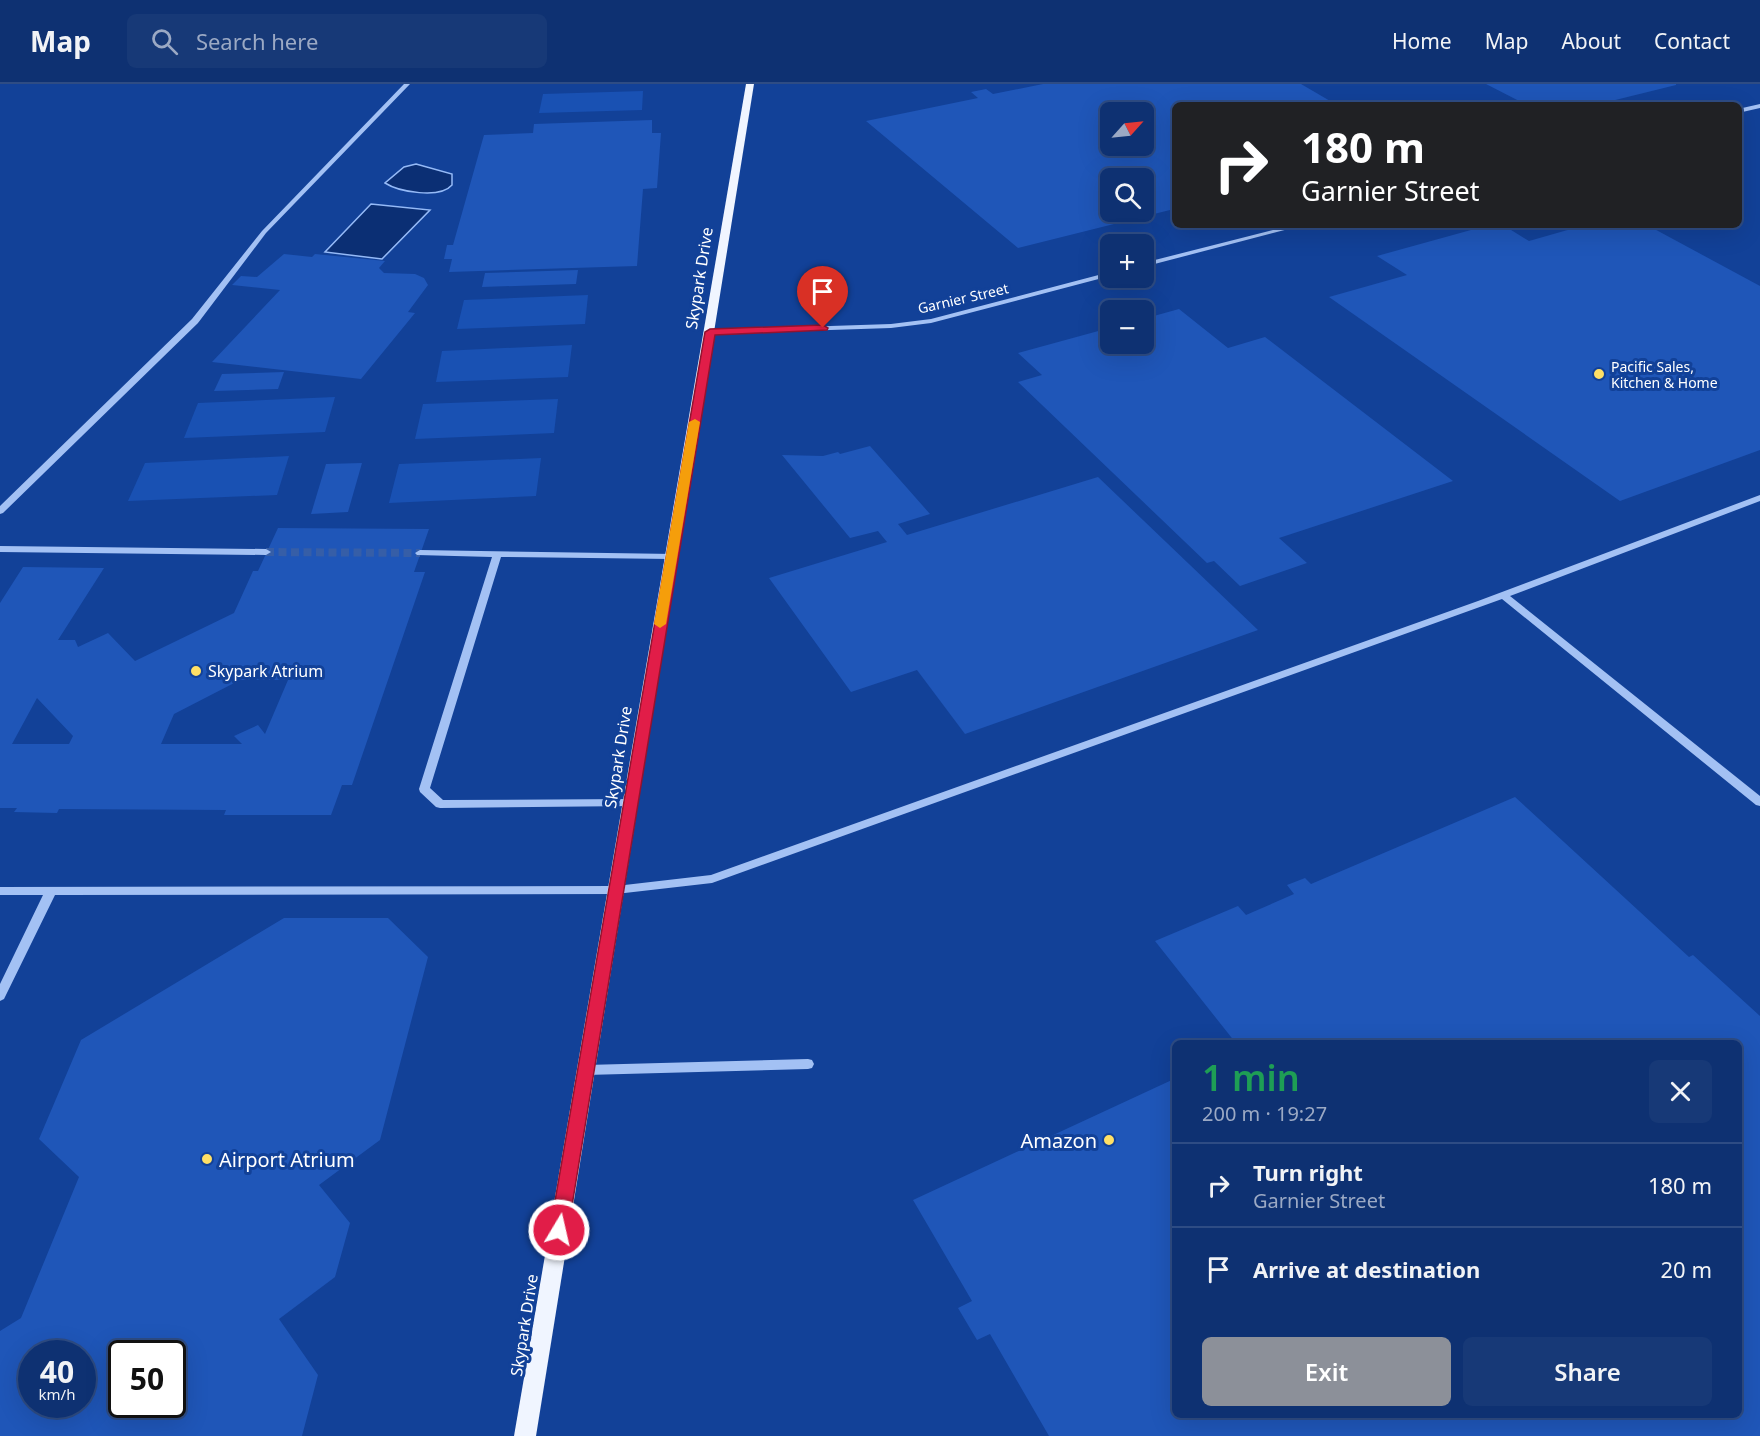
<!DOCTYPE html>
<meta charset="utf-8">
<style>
body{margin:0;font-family:"Noto Sans",sans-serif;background:#173977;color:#f1f3f6;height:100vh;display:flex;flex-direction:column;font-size:22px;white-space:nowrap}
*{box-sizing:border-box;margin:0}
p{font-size:20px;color:#9ba9c4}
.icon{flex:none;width:33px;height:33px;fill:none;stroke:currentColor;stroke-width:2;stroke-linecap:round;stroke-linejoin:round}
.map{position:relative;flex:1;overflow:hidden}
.side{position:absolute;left:1172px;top:956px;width:570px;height:378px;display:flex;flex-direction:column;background:#0e3172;border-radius:9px;box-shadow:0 6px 24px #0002,0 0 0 2px #2e4c84}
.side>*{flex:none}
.top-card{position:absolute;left:1172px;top:18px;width:570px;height:126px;border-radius:9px;box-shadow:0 6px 24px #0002,0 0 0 2px #2e4c84;background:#202124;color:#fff;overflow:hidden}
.needle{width:39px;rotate:63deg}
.tools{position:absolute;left:1100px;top:18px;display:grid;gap:12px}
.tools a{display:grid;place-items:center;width:54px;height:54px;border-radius:9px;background:#0e3172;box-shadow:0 6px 24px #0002,0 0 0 2px #2e4c84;font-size:30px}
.speed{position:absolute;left:18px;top:1256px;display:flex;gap:12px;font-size:30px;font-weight:700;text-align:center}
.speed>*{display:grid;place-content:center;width:78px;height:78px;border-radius:50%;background:#0e3172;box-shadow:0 6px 24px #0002,0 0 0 2px #2e4c84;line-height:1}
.speed small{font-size:15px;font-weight:400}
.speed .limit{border:3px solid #111;border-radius:9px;background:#fff;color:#111}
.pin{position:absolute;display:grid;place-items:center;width:51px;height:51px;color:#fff;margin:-62px -26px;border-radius:50% 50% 50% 0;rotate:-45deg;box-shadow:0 0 6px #0007}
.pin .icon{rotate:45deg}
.me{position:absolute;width:66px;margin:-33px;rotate:9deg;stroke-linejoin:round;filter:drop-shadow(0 0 4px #0008)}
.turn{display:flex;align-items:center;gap:21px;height:126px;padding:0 30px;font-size:27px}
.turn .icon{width:78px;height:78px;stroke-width:2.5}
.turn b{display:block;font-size:42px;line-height:51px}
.round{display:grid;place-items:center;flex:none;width:63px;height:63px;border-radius:9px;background:#173977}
.overview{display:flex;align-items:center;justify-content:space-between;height:102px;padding:0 30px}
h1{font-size:36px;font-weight:600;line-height:45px;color:#1e9e55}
.primary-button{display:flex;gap:12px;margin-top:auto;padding:12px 30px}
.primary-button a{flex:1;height:69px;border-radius:9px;background:#8c9099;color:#fff;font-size:24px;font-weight:600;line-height:69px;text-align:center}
.primary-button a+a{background:#173977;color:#f1f3f6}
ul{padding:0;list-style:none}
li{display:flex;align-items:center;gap:18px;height:84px;padding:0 30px;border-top:2px solid #2e4c84}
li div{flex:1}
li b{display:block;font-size:22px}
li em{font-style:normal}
header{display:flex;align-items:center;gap:36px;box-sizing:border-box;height:84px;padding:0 30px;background:#0e3172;border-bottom:2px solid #2e4c84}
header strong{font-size:28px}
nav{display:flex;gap:33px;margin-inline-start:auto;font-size:21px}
.search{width:420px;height:54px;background:#173977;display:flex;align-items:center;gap:15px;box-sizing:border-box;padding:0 21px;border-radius:9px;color:#9ba9c4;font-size:22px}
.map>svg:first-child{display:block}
.green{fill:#1951b3}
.water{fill:#0b2f74;stroke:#95baf7;stroke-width:1.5}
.building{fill:#1f56b8;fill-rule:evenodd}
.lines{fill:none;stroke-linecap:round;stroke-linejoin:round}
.minor-tunnel{stroke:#365ea7;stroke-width:8;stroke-dasharray:8 4.5;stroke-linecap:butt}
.minor{fill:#a3c1f4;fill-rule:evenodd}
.major{fill:#f0f5ff;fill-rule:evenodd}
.route{fill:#e11d48;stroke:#92132f;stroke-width:1.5}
.slow{fill:#f59e0b}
.poi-dot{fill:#ffe066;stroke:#124198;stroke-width:2}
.labels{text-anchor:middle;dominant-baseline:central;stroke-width:6;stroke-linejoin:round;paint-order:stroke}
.far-street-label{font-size:14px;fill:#fff;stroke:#124198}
.far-poi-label{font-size:14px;fill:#fff;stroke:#124198;text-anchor:start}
.street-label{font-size:16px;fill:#fff;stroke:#124198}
.poi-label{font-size:16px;fill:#fff;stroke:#124198;text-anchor:start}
.near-poi-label{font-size:20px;fill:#fff;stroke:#124198;text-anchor:end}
</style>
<header>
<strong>Map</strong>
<div class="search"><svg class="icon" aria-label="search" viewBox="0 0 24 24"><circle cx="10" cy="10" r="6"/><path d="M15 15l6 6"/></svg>Search here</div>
<nav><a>Home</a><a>Map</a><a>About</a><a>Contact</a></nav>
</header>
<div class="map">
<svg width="1760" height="1352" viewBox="0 0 1760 1352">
<rect width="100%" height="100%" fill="#124198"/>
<g class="green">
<polygon points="643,7 642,26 539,29 543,10"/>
<polygon points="588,211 585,240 457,245 464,216"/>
<polygon points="572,261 568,293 436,298 442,267"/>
<polygon points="335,313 325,348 184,354 198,319"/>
<polygon points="558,315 554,349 415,355 423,320"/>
<polygon points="289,372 277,411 128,417 145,379"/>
<polygon points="541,374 536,412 389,419 399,380"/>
</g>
<g class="water">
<path d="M 416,80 L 452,90 L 452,101 C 440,115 399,108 385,99 L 404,83 Z"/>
<polygon points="371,120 430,126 382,175 325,168"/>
</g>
<g class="building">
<path d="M 1043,0 L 1301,0 L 1337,21 L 1174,21 L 1174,125 L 1018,164 L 866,37 L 978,14 L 971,8 L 986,5 L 993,10 ZM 1110,28 L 1143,28 L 1143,62 L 1110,62 ZM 1110,94 L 1143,94 L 1143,128 L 1110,128 Z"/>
<polygon points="1486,0 1676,0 1676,1 1595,21 1527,21"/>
<polygon points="652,36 652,49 661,49 657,104 643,105 637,182 449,188 452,175 444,175 447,161 453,161 484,51 533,49 534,40"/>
<polygon points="1489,141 1503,141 1529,157 1585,141 1647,141 1760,202 1760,366 1620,417 1329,213 1407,191 1377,172"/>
<polygon points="284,170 312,173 315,170 385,177 379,184 384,189 415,190 424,194 428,201 408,228 415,229 361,295 212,278 280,206 232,201 241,192 257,193"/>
<polygon points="578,186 576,200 482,203 485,189"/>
<polygon points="1179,225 1228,264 1265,253 1453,397 1279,454 1307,479 1240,502 1214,477 1207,479 1018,298 1042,291 1018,269 1102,246 1098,242 1110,239 1110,260 1143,260 1143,235"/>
<polygon points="284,288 278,305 214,307 222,290"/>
<polygon points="870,362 930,430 898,440 907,451 1098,393 1258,546 965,650 917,586 851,608 769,494 887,458 878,447 850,454 782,371 823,372 838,368 840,370"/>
<polygon points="362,379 348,428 311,430 326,380"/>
<path d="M 278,444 L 429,445 L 414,488 L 425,488 L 352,701 L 342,701 L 331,731 L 224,731 L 226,726 L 59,725 L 57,729 L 14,728 L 17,724 L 0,724 L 0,519 L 23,483 L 104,484 L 58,556 L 75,556 L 78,563 L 108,549 L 135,577 L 234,529 L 253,487 L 258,487 ZM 240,596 L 288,596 L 265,650 L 258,641 L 234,652 L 242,660 L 161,660 L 174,630 ZM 37,614 L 73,652 L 69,660 L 12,660 Z"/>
<polygon points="1515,713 1689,873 1693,871 1760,932 1760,1352 1049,1352 990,1250 977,1256 958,1224 972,1217 913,1116 1174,995 1174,1330 1738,1330 1738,958 1235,958 1155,857 1238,822 1246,831 1294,810 1287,801 1305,794 1311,800"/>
<path d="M 284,834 L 388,834 L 428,873 L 380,1056 L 319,1101 L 350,1139 L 335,1193 L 279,1235 L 318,1291 L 302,1352 L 0,1352 L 0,1247 L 21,1234 L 79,1093 L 39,1055 L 81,956 ZM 32,1269 L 82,1269 L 82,1320 L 32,1320 ZM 122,1269 L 172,1269 L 172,1320 L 122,1320 Z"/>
</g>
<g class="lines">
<polyline class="minor-tunnel" points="266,468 420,469"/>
<g class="minor">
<polygon points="404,0 410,0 266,149 198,239 3,429 0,430 0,422 192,235 262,147"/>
<polygon points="1760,20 1760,24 1738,29 1738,25"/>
<polygon points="1293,141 1304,141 1143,183 1143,179"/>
<polygon points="1110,188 1110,192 931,239 891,244 710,250 706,248 710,246 891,240 931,235"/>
<polygon points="1760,411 1760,417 1510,512 1760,712 1760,722 1756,721 1502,515 712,799 616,810 55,811 4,915 0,917 0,900 43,811 0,811 0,803 616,802 711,791 1478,517"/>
<polygon points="0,462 266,465 271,468 266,471 0,468"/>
<polygon points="420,466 674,470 676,472 674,474 671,475 501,473 430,704 443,716 631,715 635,716 636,719 635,722 440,724 436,723 420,708 419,705 492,473 417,471 415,469"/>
<polygon points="808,975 812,976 814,980 812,984 808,985 586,991 582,990 580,986 582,982 586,981"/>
</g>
<polygon class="major" points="746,0 754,0 536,1352 514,1352"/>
</g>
<polygon class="route" points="823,241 828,244 827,246 715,251 568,1146 566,1152 559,1154 553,1152 550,1146 705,248 710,245"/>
<polygon class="slow" points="695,335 700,338 666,540 660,544 654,540 689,338"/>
<g class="poi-dot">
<circle cx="1599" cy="290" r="6"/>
<circle cx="196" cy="587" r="6"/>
<circle cx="1109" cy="1056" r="6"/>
<circle cx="207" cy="1075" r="6"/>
</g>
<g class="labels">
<g class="far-street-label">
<text transform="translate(963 214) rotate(-13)">Garnier Street</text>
</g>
<g class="far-poi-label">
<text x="1611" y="282">Pacific Sales,<tspan x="1611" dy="16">Kitchen &amp; Home</tspan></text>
</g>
<g class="street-label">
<text transform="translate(699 194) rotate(-81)">Skypark Drive</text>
<text transform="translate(618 673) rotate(-81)">Skypark Drive</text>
<text transform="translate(524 1241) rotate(-81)">Skypark Drive</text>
</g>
<g class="poi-label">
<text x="208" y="587">Skypark Atrium</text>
</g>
<g class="near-poi-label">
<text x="1097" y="1056">Amazon</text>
<text x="219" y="1075" text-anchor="start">Airport Atrium</text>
</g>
</g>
</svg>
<div class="tools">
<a><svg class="needle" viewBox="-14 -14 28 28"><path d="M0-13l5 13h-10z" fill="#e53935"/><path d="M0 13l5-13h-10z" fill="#9ba9c4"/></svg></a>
<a><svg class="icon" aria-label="search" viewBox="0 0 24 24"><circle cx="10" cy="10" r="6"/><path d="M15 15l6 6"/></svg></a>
<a>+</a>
<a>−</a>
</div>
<div class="speed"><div>40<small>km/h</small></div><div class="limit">50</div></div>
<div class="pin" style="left:823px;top:244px;background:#d93025"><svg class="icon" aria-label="arrive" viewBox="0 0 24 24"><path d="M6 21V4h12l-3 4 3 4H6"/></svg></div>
<svg class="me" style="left:559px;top:1146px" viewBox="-20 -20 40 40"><circle r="17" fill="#e11d48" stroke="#fff" stroke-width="3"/><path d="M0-11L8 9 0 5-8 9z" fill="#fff"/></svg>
<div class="top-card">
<div class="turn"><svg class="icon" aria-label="right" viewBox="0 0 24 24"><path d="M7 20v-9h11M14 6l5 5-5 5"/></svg><div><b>180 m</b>Garnier Street</div></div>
</div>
<section class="side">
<div class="overview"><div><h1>1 min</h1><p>200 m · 19:27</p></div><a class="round"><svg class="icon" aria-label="close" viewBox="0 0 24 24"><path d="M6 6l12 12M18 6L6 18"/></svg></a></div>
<ul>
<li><svg class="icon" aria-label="right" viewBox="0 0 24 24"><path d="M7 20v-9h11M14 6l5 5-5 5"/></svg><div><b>Turn right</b><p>Garnier Street</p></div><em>180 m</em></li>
<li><svg class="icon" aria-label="arrive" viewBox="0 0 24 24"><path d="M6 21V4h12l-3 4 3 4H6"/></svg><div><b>Arrive at destination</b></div><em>20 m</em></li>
</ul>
<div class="primary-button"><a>Exit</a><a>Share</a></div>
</section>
</div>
